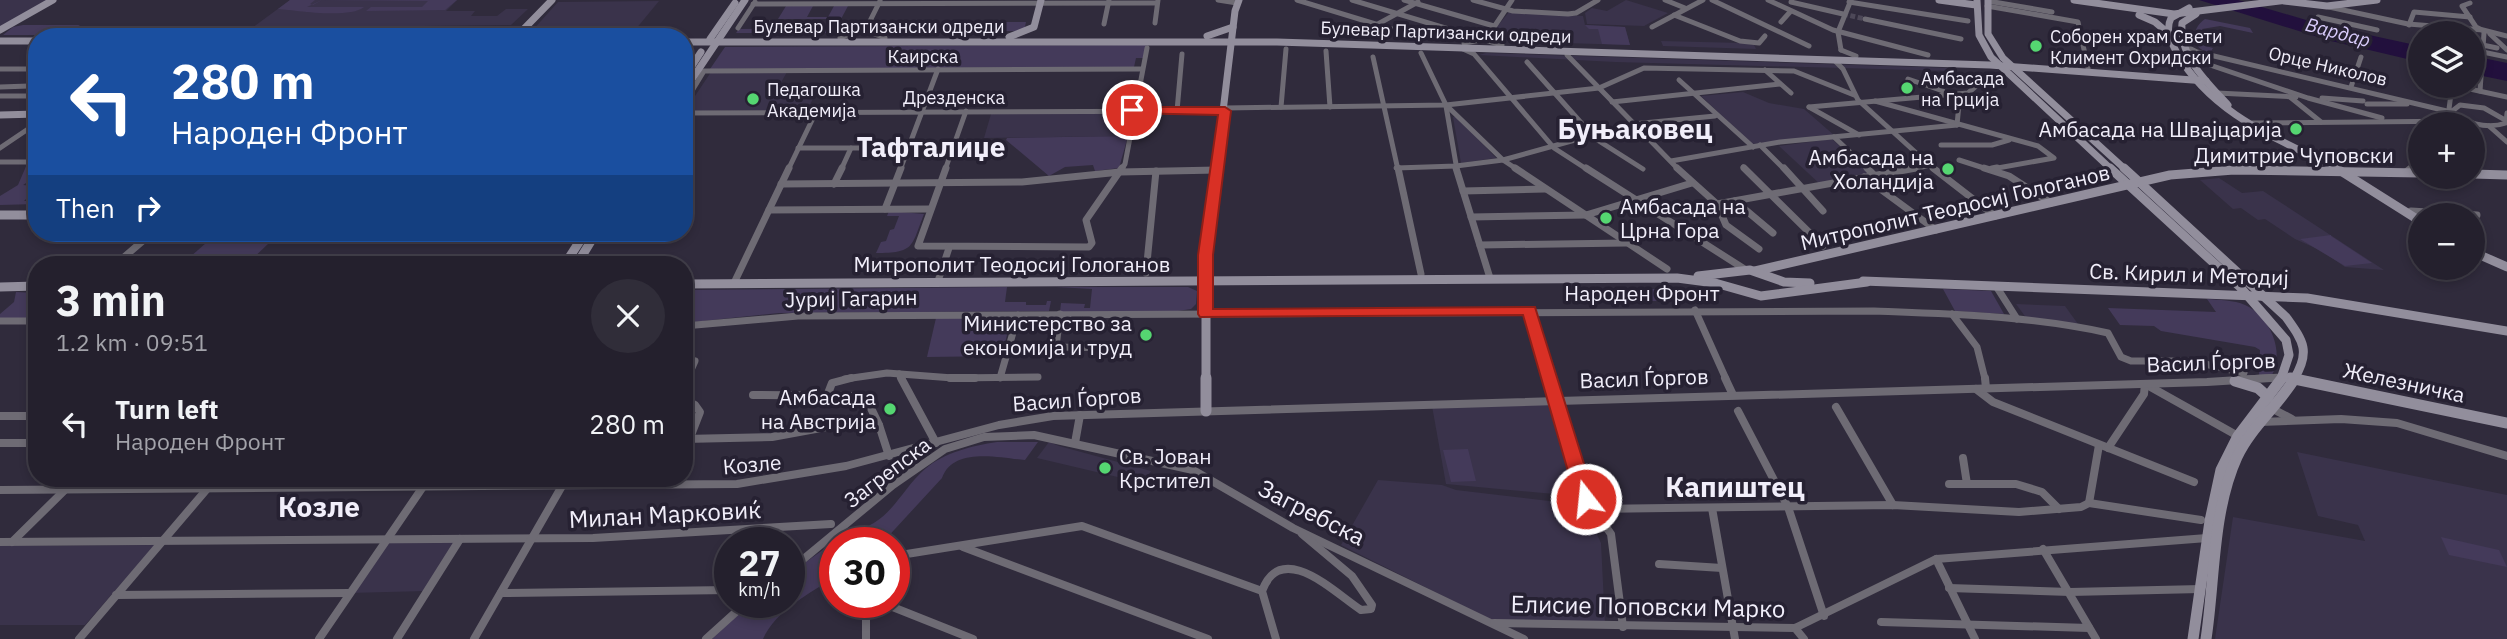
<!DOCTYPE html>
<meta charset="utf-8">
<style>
body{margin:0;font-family:"IBM Plex Sans",sans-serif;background:#302d39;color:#f1f3f6;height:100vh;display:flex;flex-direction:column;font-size:26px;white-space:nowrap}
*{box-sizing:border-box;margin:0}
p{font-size:23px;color:#a3a3aa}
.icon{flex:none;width:38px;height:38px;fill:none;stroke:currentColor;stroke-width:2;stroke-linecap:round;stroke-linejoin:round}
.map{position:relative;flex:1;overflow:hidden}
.details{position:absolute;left:28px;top:256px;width:665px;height:231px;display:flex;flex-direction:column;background:#24202d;border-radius:28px;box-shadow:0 4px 10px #0003,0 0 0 2px #413e49}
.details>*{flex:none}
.guide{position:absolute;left:28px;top:28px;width:665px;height:214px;border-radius:28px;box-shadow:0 4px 10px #0003,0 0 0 2px #413e49;background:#1a4fa0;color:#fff;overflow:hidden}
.fabs{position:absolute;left:2408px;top:21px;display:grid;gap:14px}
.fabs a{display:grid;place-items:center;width:77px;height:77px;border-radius:50%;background:#24202d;box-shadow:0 4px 10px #0003,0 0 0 2px #413e49;font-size:35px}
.speed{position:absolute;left:714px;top:527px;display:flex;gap:14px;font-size:35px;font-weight:700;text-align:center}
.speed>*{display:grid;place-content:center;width:91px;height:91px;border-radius:50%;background:#24202d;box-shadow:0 4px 10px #0003,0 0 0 2px #413e49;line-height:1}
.speed small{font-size:18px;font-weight:400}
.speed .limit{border:10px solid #d22;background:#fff;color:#111}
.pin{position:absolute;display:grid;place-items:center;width:60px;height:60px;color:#fff;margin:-30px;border:4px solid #fff;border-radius:50%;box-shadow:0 2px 7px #0007}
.me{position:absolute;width:77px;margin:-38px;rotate:344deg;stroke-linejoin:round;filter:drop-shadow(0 0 5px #0008)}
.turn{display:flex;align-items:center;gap:24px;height:147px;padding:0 28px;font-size:32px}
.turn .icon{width:91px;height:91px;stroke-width:2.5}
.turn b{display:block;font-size:49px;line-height:60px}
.then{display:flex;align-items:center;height:66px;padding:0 28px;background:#0003;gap:14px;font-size:26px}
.round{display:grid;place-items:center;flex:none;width:74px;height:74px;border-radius:37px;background:#302d39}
.overview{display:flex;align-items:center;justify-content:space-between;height:119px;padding:0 28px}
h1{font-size:42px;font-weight:700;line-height:52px}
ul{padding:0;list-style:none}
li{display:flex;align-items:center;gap:21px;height:98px;padding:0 28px}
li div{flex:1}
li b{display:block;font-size:26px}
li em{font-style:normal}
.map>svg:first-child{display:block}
.built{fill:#3a334b}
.green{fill:#443a5a}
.water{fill:#22103d}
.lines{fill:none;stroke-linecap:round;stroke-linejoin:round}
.street-tunnel{stroke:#4d4858;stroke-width:5;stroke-dasharray:5 2.5;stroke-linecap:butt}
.street-far2{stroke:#6e6b74;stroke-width:5}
.street-far1{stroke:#6e6b74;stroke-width:7}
.street{stroke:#6e6b74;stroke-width:8}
.secondary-far2{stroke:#928e9c;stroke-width:7}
.secondary-far1{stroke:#928e9c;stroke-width:9}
.secondary{stroke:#928e9c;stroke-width:11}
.street-bridge{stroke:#6e6b74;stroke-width:5}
.route{fill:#d93025;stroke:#8d1f18;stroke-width:2}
.poi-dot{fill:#55d671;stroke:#262132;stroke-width:2.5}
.labels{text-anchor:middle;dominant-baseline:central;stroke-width:7;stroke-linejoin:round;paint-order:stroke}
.far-street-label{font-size:18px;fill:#f1eefa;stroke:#262132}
.far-poi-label{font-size:18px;fill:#f1eefa;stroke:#262132;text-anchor:start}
.far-water-label{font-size:19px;font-style:italic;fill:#d9ccfc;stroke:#262132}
.poi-label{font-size:21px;fill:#f1eefa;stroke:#262132;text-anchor:end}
.street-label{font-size:21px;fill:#f1eefa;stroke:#262132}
.near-street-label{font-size:24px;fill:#f1eefa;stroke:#262132}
.district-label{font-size:28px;font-weight:bold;fill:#f1eefa;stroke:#262132}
</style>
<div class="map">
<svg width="2507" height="639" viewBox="0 0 2507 639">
<rect width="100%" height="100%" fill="#302b3c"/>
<g class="built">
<polygon points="0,0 48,0 0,28"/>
<polygon points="290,0 457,0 446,11 475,11 471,16 497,16 506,9 528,9 511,25 252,28"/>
<polygon points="1626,0 1668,13 1644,26 1587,24 1585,13 1592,8 1607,11"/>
<polygon points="659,1 635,30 532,31 558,2"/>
<polygon points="1509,12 1583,16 1585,25 1625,27 1630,45 1496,41 1495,35 1501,36 1504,31 1496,28"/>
<polygon points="1661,41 1743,43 1754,45 1756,49 1663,46"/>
<polygon points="1486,53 1950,68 1953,71 1615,62 1479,55"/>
<polygon points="711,72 787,72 779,86 820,86 807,110 685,111"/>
<polygon points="1743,92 1769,103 1804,109 1835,136 1752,144 1701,96"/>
<polygon points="1133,113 1128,136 984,138 991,114"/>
<polygon points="1453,117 1457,117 1496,158 1461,163"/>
<polygon points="1832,139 1871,175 1821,185 1779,146"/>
<polygon points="2219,178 2242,193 2263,191 2384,270 2345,267 2322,251 2295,239 2265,219 2258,220 2241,208 2233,209 2200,180"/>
<polygon points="2016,304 2065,306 2078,324 2027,319"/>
<polygon points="1558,402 1576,496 1446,484 1432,406"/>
<polygon points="1049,442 1059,446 1151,471 1143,483 1037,458"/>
<polygon points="2297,452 2507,495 2507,639 2215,639 2233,517 2365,541 2358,525 2318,516"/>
<polygon points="1378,480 1442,485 1456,490 1574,504 1590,520 1601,543 1605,624 1495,622 1341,545"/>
<polygon points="460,539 426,591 349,593 388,540"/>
<polygon points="155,545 85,625 0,625 0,546"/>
</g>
<g class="green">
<path d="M 290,0 L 315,0 L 310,4 L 313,5 L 322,0 L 307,7 L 364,7 C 348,20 287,9 278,9 Z"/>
<polygon points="430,0 457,0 445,10 366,11 371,7 422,7 428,1 323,1"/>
<polygon points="786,6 813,6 807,17 828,17 834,6 848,6 841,19 778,19"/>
<path d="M 2205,19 L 2250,28 L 2253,33 L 2220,26 L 2202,29 L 2206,35 L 2198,36 L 2202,45 L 2213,48 L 2210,53 C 2191,49 2190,29 2205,19 Z"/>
<polygon points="994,22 1026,22 1024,31 896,32 898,28 992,27"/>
<polygon points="840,23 854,23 853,27 862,27 854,33 736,33 739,29 837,28"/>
<polygon points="23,25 80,25 69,32 83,32 78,35 3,35 13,27"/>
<polygon points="1585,25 1625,27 1630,45 1602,44 1598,29 1589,29"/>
<polygon points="1146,45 1144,58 1136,58 1134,67 710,69 725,47"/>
<polygon points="1128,136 1119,168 1095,171 1093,165 1065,167 1049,176 1006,140 1007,138"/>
<polygon points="37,163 37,176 23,185 33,186 37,183 37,186 29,193 37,193 37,197 28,197 24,201 37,201 37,204 0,205 0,196 18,185 27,164"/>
<path d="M 889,211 L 924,214 C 911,247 915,253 876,253 L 881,242 L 886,241 L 890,230 L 894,229 L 899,216 L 887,216 Z"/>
<polygon points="2331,235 2331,236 2372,263 2345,266 2300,239"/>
<polygon points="270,242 247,264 182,264 206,243"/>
<polygon points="1007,287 1005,302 1026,302 1026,305 1046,305 1047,301 1051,301 1049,311 779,313 684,323 684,290"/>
<polygon points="1056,287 1188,287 1197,291 1196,304 1191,309 1178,311 1060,312 1061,303 1085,304 1084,308 1090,308 1092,289"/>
<polygon points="1619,289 1655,289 1661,301 1624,301"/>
<polygon points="1943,289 1991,291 2004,314 1955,311"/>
<polygon points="16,292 37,293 37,318 0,318 0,314 14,302"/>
<path d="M 2207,299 C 2219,300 2234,300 2245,305 C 2270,316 2285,352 2272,375 L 2259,377 L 2260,350 L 2255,347 L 2161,331 L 2154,326 L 2120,325 L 2108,308 L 2216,312 Z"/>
<polygon points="936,318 1011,318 1002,356 927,357"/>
<path d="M 997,442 L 1038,442 L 1025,460 C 1001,458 953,446 942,478 L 883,542 L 835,542 L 835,577 C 809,594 776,610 763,639 L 712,639 L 751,602 L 789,602 L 789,574 L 851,530 C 888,528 901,489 925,469 C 945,452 972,446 997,442 Z"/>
<polygon points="1468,449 1476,481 1451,482 1443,450"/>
<polygon points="2441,537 2499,550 2507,567 2449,555"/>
</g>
<g class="water">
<polygon points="2199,0 2238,0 2323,25 2420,46 2420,62 2331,41"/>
<polygon points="2473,56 2507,63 2507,81 2473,74"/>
</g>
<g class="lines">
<polyline class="street-tunnel" points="1843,14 1865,19"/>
<g class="street-far2">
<polyline points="1218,0 1237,3"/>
<polyline points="1297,0 1418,37"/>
<polyline points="1352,0 1502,45"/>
<polyline points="1404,0 1494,26"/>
<polyline points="1473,0 1513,11 1568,14 1576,13 1598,0"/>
<polyline points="1665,0 1685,8"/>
<polyline points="1712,0 1809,46"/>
<polyline points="1768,0 1833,30 1928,55"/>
<polyline points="1988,1 2052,12"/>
<polyline points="1791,2 1843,14"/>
<polyline points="1849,2 1968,21"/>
<polyline points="2470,3 2462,6 2476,27 2482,30"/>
<polyline points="753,4 1156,3"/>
<polyline points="1987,6 2078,22 2088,68"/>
<polyline points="2329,7 2408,24 2483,30 2507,36"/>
<polyline points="1674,15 1740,41 1759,43 1765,36"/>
<polyline points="2318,17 2377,30"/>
<polyline points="1865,19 1961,39"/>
<polyline points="1781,22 1790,12"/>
<polyline points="1155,23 1158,0"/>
<polyline points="1104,24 1109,0"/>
<polyline points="2409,25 2414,12 2470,17"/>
<polyline points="867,27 872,33 885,38"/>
<polyline points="1652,27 1703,0"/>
<polyline points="738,28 755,2"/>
<polyline points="2490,34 2507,50"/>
<polyline points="1356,36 1418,2"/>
<polyline points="840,38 867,27 880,1"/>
<polyline points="1464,43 1486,39 1512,0"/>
<polyline points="2473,43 2497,48"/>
<polyline points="2185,46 2197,52 2451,112 2460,105 2484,108 2507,121"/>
<polyline points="1463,49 1474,54 1554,148 1588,170"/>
<polyline points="1841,50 1838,32 1851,0"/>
<polyline points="1841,50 1856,56"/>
<polyline points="2473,50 2507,57"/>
<polyline points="1326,51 1330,107"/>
<polyline points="1421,53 1446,105 1503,160 1518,170"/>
<polyline points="1567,55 1679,170"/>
<polyline points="1373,57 1398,170"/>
<polyline points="1834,60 1843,69 1858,100 1935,170"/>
<polyline points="1527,62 1592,135"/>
<polyline points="2201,62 2308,98 2382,118"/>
<polyline points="0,69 37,69"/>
<polyline points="1765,70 1791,93"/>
<polyline points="1908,79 1943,91"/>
<polyline points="1679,80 1753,147"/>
<path d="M 2452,86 L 2449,109 C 2464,123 2486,130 2506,123 L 2507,113"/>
<polyline points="2456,86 2507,97"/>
<polyline points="0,87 29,86"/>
<polyline points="2351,87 2361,57"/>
<polyline points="1955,93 1959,104 1957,125"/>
<polyline points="2217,93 2296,97"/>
<polyline points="1965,95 1988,100"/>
<polyline points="0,96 37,96"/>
<polyline points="2290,97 2321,122"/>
<polyline points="2322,98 2363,101"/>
<polyline points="1875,101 2038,146 2054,158 1992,169"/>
<polyline points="1612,102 1780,84"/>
<polyline points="684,104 704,71 1142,69"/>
<polyline points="2367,104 2407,104"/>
<polyline points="1446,106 1457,170"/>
<polyline points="1281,107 1286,49"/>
<polyline points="1809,107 1968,93 1981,82"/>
<polyline points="1809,107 1859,135"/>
<polyline points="1225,108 1446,105 1599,88 1644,68 1794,71 1854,95"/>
<polyline points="1177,111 1182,54"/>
<polyline points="684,113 1225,111"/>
<polyline points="2252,123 2467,121"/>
<polyline points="2489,126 2507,142"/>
<polyline points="1591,136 1643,169"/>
<polyline points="1834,137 1869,170"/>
<polyline points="1760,145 1785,170"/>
<polyline points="1941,145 1992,145 2009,140"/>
<polyline points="0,148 37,123"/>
<polyline points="798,148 909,148"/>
<polyline points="1959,160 1990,170"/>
<polyline points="1671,161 1780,142 1957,125"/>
<polyline points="0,162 37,162"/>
<polyline points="1743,167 1746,170"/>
<polyline points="1396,168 1456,166 1503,160 1633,124 1715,116"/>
<polyline points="788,170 816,112"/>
<polyline points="841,170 851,148"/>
<polyline points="900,170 938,69"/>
<polyline points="945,170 966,111"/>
<polyline points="1121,170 1125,164 1147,48"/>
<polyline points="1906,170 1927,166"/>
<polyline points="2409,170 2420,161"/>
</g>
<g class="street-far1">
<polyline points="946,168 918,246 1089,247 1092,243 1086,220 1122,168"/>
<polyline points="1398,168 1421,274"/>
<polyline points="1456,168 1490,278"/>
<polyline points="1515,168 1667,269"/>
<polyline points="1586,168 1746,270"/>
<polyline points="1677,168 1717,204 1726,225 1759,249"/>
<polyline points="1744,168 1823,246"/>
<polyline points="1784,168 1823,211"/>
<polyline points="1867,168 1874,175"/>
<polyline points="1933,168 1995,216"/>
<polyline points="1984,168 2009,176 2051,203"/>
<polyline points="1992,169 1997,168"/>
<polyline points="2406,172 2411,168"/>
<polyline points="1864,177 1936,230"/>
<polyline points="781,184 1022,182 1120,172 1217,170"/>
<polyline points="834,184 842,168"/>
<polyline points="1463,191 1545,189"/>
<polyline points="1735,201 1773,233"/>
<polyline points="1717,204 1916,168"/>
<polyline points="885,209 901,168"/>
<polyline points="769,210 930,209"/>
<polyline points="2411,211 2477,215"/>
<polyline points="1471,217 1586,215 1692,183"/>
<polyline points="1480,245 1626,243"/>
<polyline points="116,264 152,233"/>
<polyline points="1146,273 1156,171"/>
<polyline points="938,281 949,248"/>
<polyline points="734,283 789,168"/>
<polyline points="1996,286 2017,319"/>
<polyline points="1695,310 1726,379"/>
<polyline points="1530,311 1550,379"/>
<polyline points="1060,314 1056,347 1123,348"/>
<polyline points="1952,314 1977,347 1985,379"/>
<polyline points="0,321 37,321"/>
<path d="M 684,326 L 798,316 L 1874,311 C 1953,314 2031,316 2108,333 L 2121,357 L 2131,361 L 2192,361 L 2244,373"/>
<polyline points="684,358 695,361 687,379"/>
<polyline points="899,374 902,379"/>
<polyline points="1000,378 1018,315"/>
<polyline points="845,379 887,373 953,378 1038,377"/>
<polyline points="2245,379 2282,377"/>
</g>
<g class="street">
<polyline points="901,378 936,443"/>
<polyline points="950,378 975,378"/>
<polyline points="1550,378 1586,499 1611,534 1623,627"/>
<polyline points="1725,378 1733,395"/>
<polyline points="1985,378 1986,388"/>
<polyline points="2147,385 2238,436"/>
<polyline points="684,386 688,378"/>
<polyline points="1976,389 1993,402 2194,482"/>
<polyline points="753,395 855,396 869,404 879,425"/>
<polyline points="827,396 832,383 851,378"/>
<polyline points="684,399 695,405 700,412 684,453"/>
<polyline points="1836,407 1893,505"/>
<polyline points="2271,408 2292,419"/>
<polyline points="1738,411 1788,507 1824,616"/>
<polyline points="0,416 37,416"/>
<polyline points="2260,422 2341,419 2397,423 2507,456"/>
<polyline points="684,439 772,437 859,421 879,425 889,456"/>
<polyline points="0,443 37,443"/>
<polyline points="1075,443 1080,415"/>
<polyline points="2108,448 2144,394 2145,384"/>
<polyline points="1963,458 1967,484"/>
<polyline points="1949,484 2016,484 2042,492 2059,509"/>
<polyline points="0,490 737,484 846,466 999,425 1053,416 2207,382 2271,378"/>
<polyline points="2089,503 2099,445"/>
<polyline points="1712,508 1735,639"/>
<polyline points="1593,509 1893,505 2019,512 2081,507 2089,503 2201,520"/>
<polyline points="0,542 593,538 831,524"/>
<polyline points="12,542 77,478"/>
<polyline points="963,547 1208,639"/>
<polyline points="2043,549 2096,639"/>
<polyline points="894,556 1082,526 1262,591"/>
<polyline points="1936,559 1975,639"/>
<polyline points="1659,564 1722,568"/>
<polyline points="789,571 893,485 945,449 984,437 1034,435 1193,470 1293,528 1524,639"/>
<polyline points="1949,588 2070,592 2201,589"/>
<polyline points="501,593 730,590"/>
<polyline points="116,595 349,593"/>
<polyline points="866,602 866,639"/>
<polyline points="880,602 973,639"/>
<polyline points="1881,622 2089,628"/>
<polyline points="1494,623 1795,628 1936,559 2207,538"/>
<polyline points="1795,628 1804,639"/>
<polyline points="79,639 207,489"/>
<polyline points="319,639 429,478"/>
<polyline points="397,639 460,539"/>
<polyline points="474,639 562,486"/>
<polyline points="706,639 747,602"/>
<path d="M 1276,639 L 1262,591 C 1282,538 1337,595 1361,610 L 1371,609 L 1372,605 L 1352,576 L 1302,534"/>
</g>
<g class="secondary-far2">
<polyline points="1939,0 1976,5"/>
<polyline points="1977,0 1979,35 1991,57 2112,170"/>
<polyline points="1988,0 1988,34 2003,58 2126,170"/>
<polyline points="2074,0 2174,14 2288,0"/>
<polyline points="2284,1 2327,6 2377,0"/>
<path d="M 2189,8 L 2171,18 C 2165,30 2171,42 2177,53 C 2212,115 2279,139 2340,170"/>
<path d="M 2196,14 L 2182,23 C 2178,56 2208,83 2228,105"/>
<polyline points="2139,15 2155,22 2168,33"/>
<polyline points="0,30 53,0"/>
<polyline points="523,31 531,37"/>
<polyline points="1207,36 1233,27"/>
<polyline points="503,37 522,31"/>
<polyline points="516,37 552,0"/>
<polyline points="1009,37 1034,27 1041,0"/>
<polyline points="710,39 735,3"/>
<polyline points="0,41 37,41"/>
<polyline points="684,42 1277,42 1990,65 2206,81"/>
<polyline points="684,78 701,52"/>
<polyline points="684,91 745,0"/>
<polyline points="0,115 37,114"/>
<polyline points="1216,170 1235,11 1239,0"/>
</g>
<g class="secondary-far1">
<polyline points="2110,168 2240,287 2286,340 2289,355 2281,379"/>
<path d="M 2124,168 L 2286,317 C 2303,341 2311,351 2294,379"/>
<polyline points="2336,168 2420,221"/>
<polyline points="2473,174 2507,175"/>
<polyline points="0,215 37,215"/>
<polyline points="2473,252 2507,267"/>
<polyline points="565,264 585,233"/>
<polyline points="577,264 596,233"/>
<polyline points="1755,271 2170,175 2234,170 2420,173"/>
<polyline points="1698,276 1750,270 1784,282 1810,283"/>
<polyline points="1863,281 2307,298 2507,331"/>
<polyline points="684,284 1677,278 1715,283 1761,296 1867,282"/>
<polyline points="0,287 37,286"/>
<polyline points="2290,378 2297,379"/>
<polyline points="1206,379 1206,255 1216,168"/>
</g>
<g class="secondary">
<polyline points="1206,378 1206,411"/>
<polyline points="2290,378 2507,423"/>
<polyline points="2235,381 2258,388 2268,397"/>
<polyline points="2193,639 2210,521 2221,470 2238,436 2282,378"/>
<path d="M 2206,639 C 2215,580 2212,512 2237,457 C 2251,427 2278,406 2295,378"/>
</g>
<polyline class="street-bridge" points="2480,91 2484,33"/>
</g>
<polygon class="route" points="1132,107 1225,107 1231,111 1213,255 1213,309 1535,307 1595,499 1592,504 1579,504 1576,499 1523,315 1200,317 1198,314 1198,255 1218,115 1127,113 1127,108"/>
<g class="poi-dot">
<circle cx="2036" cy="46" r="7"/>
<circle cx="1907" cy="88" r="7"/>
<circle cx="753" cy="99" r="7"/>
<circle cx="2296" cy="129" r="7"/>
<circle cx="1948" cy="169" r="7"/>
<circle cx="1606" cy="218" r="7"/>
<circle cx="1146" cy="335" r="7"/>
<circle cx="890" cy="409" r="7"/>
<circle cx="1105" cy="468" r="7"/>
</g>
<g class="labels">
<g class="far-street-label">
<text x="879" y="26">Булевар Партизански одреди</text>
<text transform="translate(1446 32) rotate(2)">Булевар Партизански одреди</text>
<text x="923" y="56">Каирска</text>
<text transform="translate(2328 66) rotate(13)">Орце Николов</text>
<text x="954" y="97">Дрезденска</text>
</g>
<g class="far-poi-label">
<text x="2050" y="36">Соборен храм Свети<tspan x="2050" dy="21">Климент Охридски</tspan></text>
<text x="1921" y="78">Амбасада<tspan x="1921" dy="21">на Грција</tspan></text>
<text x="767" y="89">Педагошка<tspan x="767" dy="21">Академија</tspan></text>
</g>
<g class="far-water-label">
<text transform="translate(2338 32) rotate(15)">Вардар</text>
</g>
<g class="poi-label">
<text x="2282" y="129">Амбасада на Швајцарија</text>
<text x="1934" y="157">Амбасада на<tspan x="1934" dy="24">Холандија</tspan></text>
<text x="1620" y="206" text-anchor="start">Амбасада на<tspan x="1620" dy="24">Црна Гора</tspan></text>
<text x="1132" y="323">Министерство за<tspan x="1132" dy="24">економија и труд</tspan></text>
<text x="876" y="397">Амбасада<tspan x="876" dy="24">на Австрија</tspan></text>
<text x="1119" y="456" text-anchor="start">Св. Јован<tspan x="1119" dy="24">Крстител</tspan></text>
</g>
<g class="street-label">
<text x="2294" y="155">Димитрие Чуповски</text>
<text transform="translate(1955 207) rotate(-13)">Митрополит Теодосиј Гологанов</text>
<text x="1012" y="264">Митрополит Теодосиј Гологанов</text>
<text transform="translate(2189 274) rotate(2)">Св. Кирил и Методиј</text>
<text x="1642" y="293">Народен Фронт</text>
<text transform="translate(851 298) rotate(-1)">Јуриј Гагарин</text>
<text transform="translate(2211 362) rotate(-2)">Васил Ѓоргов</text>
<text transform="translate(1644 378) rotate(-2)">Васил Ѓоргов</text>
<text transform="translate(2404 382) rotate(12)">Железничка</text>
<text transform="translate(1077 399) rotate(-4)">Васил Ѓоргов</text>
<text transform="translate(752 464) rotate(-5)">Козле</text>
<text transform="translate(887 472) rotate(-37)">Загрепска</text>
</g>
<g class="near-street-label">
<text transform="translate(1312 512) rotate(27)">Загребска</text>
<text transform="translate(665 514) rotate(-3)">Милан Марковиќ</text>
<text transform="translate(1648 606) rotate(1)">Елисие Поповски Марко</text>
</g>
<g class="district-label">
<text x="1635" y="128">Буњаковец</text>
<text x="931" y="146">Тафталиџе</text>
<text x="1735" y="486">Капиштец</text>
<text x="319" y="506">Козле</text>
</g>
</g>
</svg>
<div class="fabs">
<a><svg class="icon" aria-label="layers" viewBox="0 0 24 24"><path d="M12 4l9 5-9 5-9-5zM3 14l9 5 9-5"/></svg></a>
<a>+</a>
<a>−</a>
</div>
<div class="speed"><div>27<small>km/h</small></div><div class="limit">30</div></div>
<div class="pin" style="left:1132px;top:110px;background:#d93025"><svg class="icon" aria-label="arrive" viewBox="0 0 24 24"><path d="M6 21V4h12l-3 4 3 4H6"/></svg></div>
<svg class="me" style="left:1586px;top:499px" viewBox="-20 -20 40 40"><circle r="17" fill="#d93025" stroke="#fff" stroke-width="3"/><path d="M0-11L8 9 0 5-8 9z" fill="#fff"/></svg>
<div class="guide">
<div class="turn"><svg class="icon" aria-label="left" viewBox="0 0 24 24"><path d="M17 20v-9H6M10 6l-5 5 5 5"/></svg><div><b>280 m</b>Народен Фронт</div></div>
<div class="then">Then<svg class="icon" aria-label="right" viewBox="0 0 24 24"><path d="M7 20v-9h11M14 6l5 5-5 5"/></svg></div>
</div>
<section class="details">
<div class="overview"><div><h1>3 min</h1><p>1.2 km · 09:51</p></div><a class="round"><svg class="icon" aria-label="close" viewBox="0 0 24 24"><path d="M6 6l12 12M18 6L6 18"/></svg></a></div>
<ul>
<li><svg class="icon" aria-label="left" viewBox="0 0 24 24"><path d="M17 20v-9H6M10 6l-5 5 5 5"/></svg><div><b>Turn left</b><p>Народен Фронт</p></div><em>280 m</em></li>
</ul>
</section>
</div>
